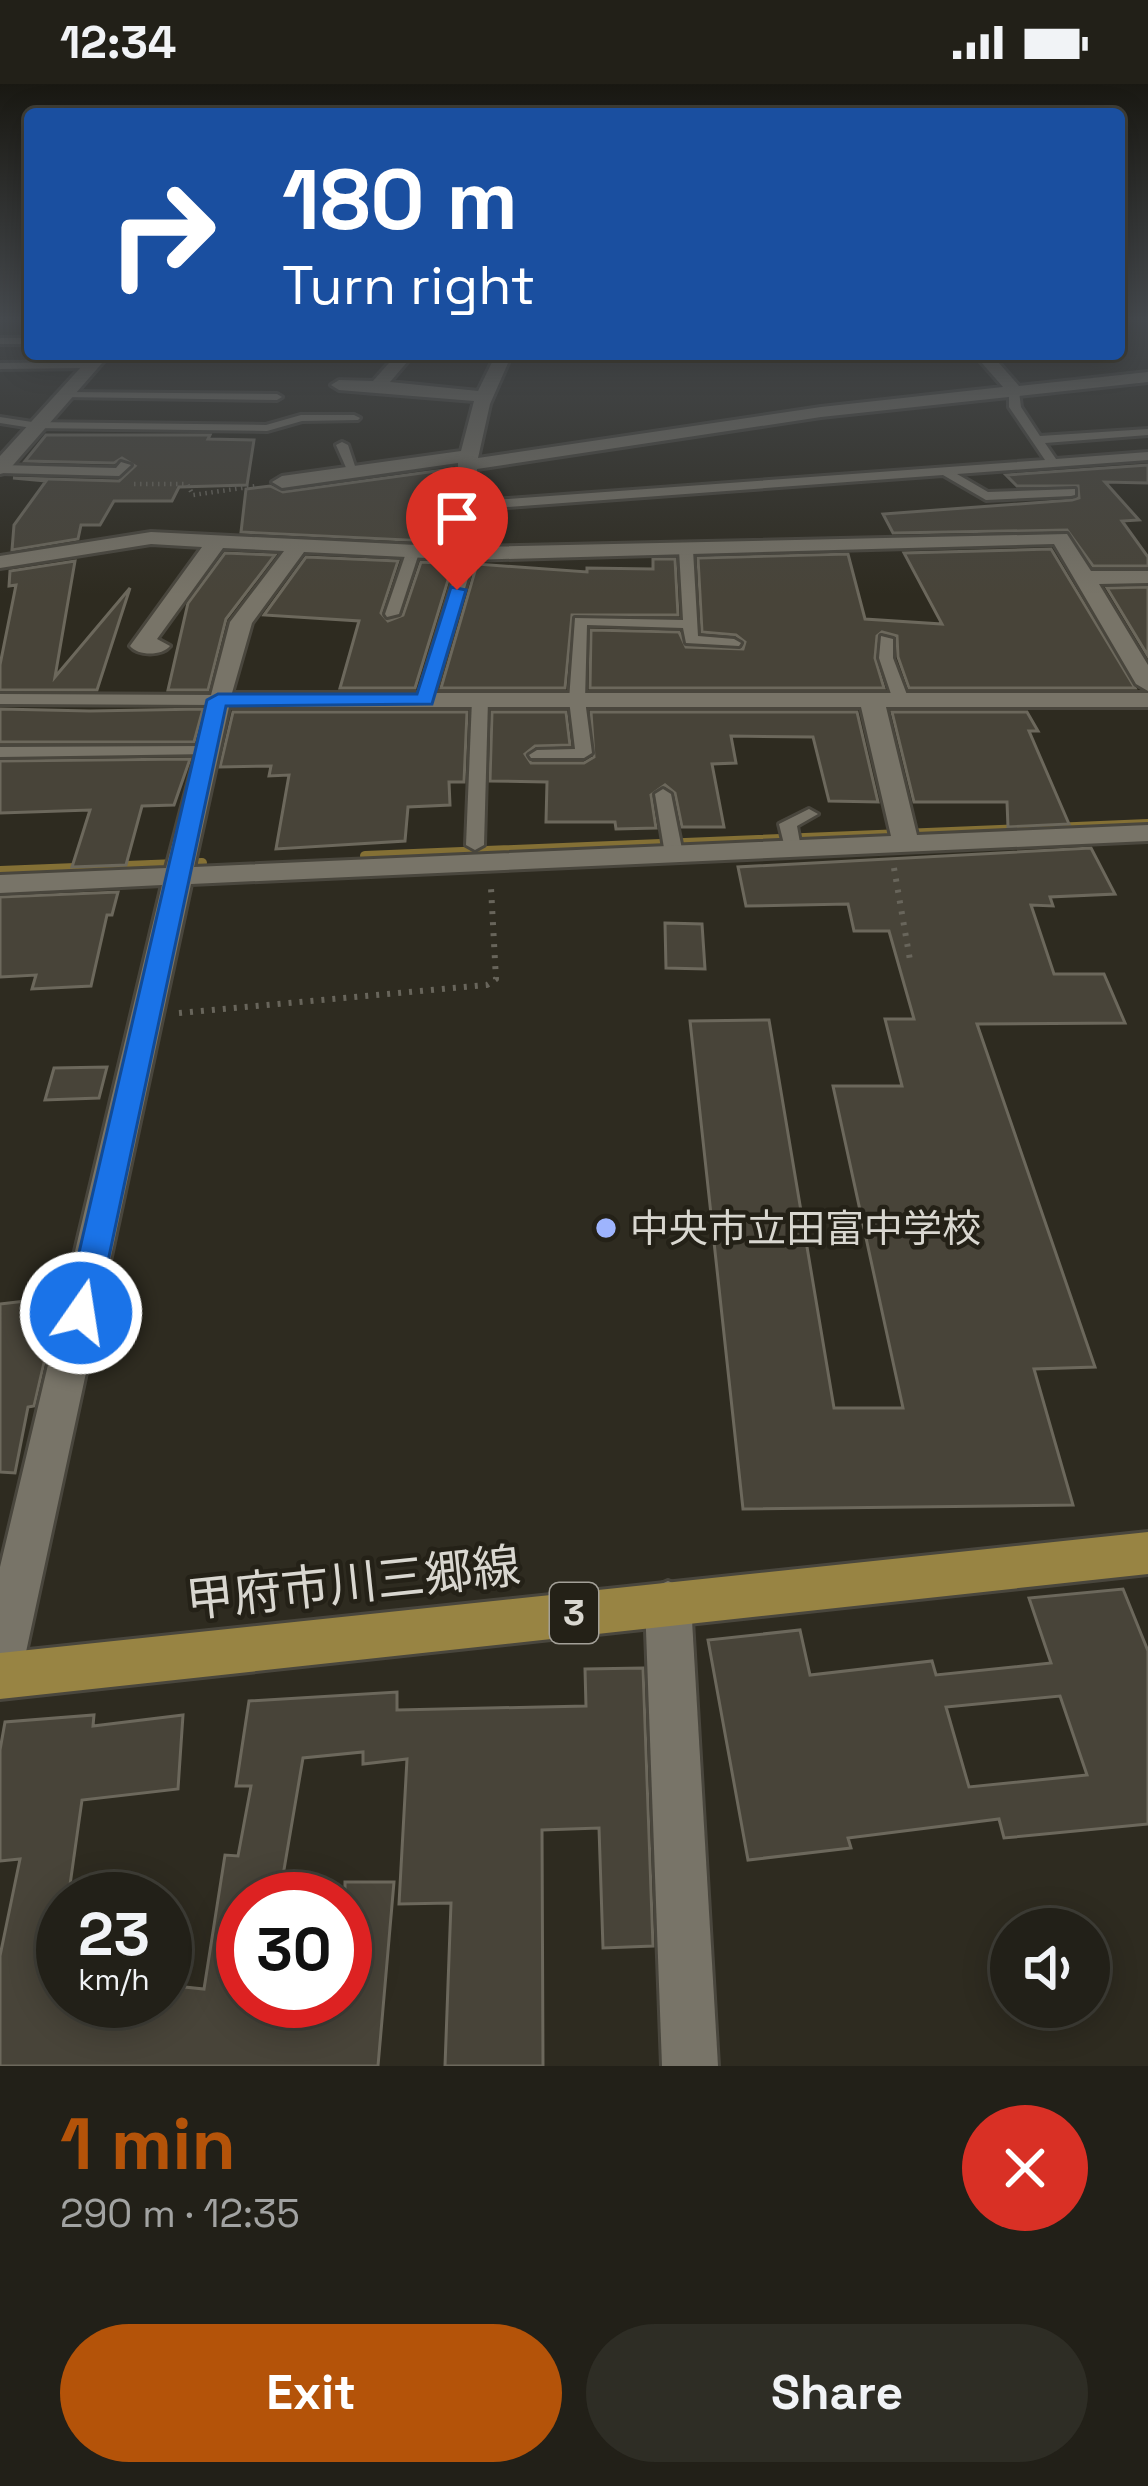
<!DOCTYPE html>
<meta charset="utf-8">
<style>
body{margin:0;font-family:"Space Grotesk","Noto Sans JP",sans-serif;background:#2e2d25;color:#f1f3f6;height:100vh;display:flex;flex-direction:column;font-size:45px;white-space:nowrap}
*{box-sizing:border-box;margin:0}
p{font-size:39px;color:#a2a3a2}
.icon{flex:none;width:66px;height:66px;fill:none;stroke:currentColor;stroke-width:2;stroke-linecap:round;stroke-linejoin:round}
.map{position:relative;height:1982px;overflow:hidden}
.details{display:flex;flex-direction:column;background:#222018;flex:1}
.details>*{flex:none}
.guide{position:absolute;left:24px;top:24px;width:1101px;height:252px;border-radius:12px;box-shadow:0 6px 30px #0003,0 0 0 3px #3f3e37;background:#1a4fa0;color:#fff;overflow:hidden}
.fabs{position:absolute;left:990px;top:1824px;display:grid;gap:24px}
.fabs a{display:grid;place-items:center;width:120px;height:120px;border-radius:50%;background:#222018;box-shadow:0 6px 30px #0003,0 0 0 3px #3f3e37;font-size:60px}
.speed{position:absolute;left:36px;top:1788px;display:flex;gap:24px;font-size:60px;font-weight:700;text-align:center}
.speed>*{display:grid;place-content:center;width:156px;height:156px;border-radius:50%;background:#222018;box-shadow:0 6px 30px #0003,0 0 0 3px #3f3e37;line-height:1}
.speed small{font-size:30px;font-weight:400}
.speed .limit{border:18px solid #d22;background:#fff;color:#111}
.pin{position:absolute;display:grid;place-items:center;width:102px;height:102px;color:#fff;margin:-123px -51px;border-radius:50% 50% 50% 0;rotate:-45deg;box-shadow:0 0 12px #0007}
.pin .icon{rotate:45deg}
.me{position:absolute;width:132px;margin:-66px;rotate:13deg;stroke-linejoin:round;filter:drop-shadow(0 0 9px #0008)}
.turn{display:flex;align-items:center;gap:42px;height:252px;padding:0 60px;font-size:54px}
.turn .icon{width:156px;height:156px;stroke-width:2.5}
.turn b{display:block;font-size:84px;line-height:102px}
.round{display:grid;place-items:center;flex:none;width:126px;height:126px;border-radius:63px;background:#2e2d25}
.overview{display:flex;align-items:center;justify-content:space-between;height:204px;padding:0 60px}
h1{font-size:72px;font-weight:700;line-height:90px;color:#b45309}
.cta{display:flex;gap:24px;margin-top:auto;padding:24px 60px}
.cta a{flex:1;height:138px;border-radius:72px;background:#b45309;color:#fff;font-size:48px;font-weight:700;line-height:138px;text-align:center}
.cta a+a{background:#2e2d25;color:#f1f3f6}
.status{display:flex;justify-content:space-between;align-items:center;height:84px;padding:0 60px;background:#222018;direction:ltr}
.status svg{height:33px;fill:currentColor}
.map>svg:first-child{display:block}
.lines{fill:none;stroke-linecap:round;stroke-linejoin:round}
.stream{stroke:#847035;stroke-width:10}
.building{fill:#484439;stroke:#6c685c;stroke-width:3;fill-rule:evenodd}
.service-casing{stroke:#49463d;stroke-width:6}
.minor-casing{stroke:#49463d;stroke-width:6}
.primary-casing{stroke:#49463d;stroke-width:6}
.path-far1{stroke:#68655b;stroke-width:4.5;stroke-dasharray:1.5 4.5;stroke-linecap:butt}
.path{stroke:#68655b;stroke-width:6;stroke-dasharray:3 8;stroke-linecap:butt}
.service{fill:#787468;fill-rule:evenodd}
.minor{fill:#787468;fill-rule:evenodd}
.primary{fill:#988443;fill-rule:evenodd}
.route{fill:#1a73e8;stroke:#114b97;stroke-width:3}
.poi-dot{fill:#9eb4fd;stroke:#242117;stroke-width:4.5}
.labels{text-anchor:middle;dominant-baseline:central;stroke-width:9;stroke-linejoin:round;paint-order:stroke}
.shield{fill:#242117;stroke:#a3a098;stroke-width:3}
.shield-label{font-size:36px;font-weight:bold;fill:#d9d7d0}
.poi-label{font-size:39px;fill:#d9d7d0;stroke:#242117;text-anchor:start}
.near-street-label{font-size:48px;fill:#d9d7d0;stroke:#242117}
</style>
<div class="status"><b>12:34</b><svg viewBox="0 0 49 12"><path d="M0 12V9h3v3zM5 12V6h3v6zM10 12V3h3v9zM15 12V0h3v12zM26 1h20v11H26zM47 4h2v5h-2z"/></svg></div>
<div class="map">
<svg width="1148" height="1982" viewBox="0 0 1148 1982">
<rect width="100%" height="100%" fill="#2e2b20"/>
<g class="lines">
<g class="stream">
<polyline points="365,772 1148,740"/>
<polyline points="0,787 202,779"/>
</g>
</g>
<g class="building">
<polygon points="46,351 210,351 208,355 254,356 247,401 179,403 172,417 114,417 100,441 81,441 78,455 12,466 14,441 46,397 13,394 119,397 135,382 122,374 114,379 25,377"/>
<polygon points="1148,381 1148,399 1105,398 1139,436 1122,437 1148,473 1148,482 1093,482 1067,446 893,449 883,430 1072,416 1079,414 1078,402 1017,402 1006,391"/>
<polygon points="451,385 453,450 448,458 241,448 246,405 270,402 283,408"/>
<polygon points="1051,465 1135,604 909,604 898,573 897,552 882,548 877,552 875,574 884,604 590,604 591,546 679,548 686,563 743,565 745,558 736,551 702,548 698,474 848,470 865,535 942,540 904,469"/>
<polygon points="225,469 275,471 226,535 208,606 168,606 188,519"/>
<polygon points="306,473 398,477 381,529 388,537 403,531 421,478 453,480 415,604 340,604 359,537 264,531"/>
<polygon points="653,475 675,475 678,531 572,531 565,604 441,604 477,480 587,488 587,484 653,485"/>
<polygon points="75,477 55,593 130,504 97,606 0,606 0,581 16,501 9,502 10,487"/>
<polygon points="1148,503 1148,572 1107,504"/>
<polygon points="0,625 90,627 203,625 194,658 0,658"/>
<polygon points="233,628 467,628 464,698 449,698 450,721 408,723 405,757 276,765 289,691 269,692 271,682 220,683"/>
<polygon points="492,628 566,628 570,661 535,662 525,670 531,679 584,679 594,673 591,628 857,628 878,718 829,717 813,653 731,652 736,679 712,680 724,743 682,743 675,709 665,701 651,711 656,744 616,745 615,738 546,738 547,698 490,697"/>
<polygon points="892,628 1027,628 1038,647 1029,647 1069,740 1008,743 1007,718 914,718"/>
<polygon points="190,675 174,721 142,722 126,781 72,783 90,726 0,729 0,677"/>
<polygon points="1091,764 1115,810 1050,813 1053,822 1031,821 1054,890 1104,890 1125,939 977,940 1095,1283 1034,1285 1073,1421 743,1425 690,937 769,936 834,1324 903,1324 833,1002 902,1002 885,935 914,935 889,847 854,847 848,820 746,822 738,783"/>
<polygon points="118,808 112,831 107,831 91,902 32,905 36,891 0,893 0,813"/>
<polygon points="665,839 702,840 705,885 666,884"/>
<polygon points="107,983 99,1014 45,1016 54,984"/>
<polygon points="52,1214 46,1270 34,1322 28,1323 15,1389 0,1388 0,1220"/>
<path d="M 1123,1505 L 1148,1567 L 1148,1740 L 1004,1754 L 999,1735 L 848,1754 L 851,1764 L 748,1776 L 708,1556 L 800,1546 L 810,1591 L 932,1577 L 936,1591 L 1051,1579 L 1029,1514 ZM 1060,1612 L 1087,1691 L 969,1703 L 946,1623 Z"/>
<polygon points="643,1584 653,1862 603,1864 599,1744 542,1746 543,1982 445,1982 451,1819 399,1820 407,1675 363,1680 363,1668 303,1674 279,1815 243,1815 243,1917 345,1917 345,1798 394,1798 378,1982 0,1982 0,1872 20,1775 0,1777 0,1666 5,1638 94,1631 93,1642 183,1631 178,1705 82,1716 68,1815 63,1815 63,1923 165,1917 165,1901 204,1905 225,1771 238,1772 251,1702 236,1702 249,1617 397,1608 397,1626 586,1622 585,1585"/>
</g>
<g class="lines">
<defs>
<g id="service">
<rect x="0" y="254" width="30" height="6"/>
<polygon points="0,279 92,278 97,281 92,284 0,285"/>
<polygon points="1014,305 1019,308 1021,323 1040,352 1148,345 1148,351 1045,359 1056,375 1148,368 1148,376 957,390 988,408 1075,405 1075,411 1071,412 986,416 943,391 466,426 460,422 466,418 1045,376 1009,323 1009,308"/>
<polygon points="67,308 277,310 282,313 277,316 63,313"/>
<polygon points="354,331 360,334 358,336 302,337 267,347 32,344 0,339 0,333 32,338 266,341 301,331"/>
<polygon points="342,358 348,361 358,391 348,388 336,361"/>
<polygon points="121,378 131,381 119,392 0,389 0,381 116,384"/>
<polygon points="686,462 693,466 698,552 734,555 741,559 739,562 686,559 683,544 587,541 585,616 592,669 584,674 531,674 529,671 537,666 575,665 569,616 575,534 683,536 679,466"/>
<polygon points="407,466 419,469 399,530 387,533 385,530"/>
<polygon points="468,466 475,470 433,615 430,618 420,618 417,615 461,470"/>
<polygon points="881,552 893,555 893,574 909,616 906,619 896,619 893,616 879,574"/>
<polygon points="0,610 218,611 226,616 218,621 0,620"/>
<polygon points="480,611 488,616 484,761 475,766 466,761 472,616"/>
<polygon points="206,662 212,664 212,670 0,673 0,663"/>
<polygon points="663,705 671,710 683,770 674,775 665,770 655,710"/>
<polygon points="809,725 818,730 797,742 801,764 792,769 786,768 779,740"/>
</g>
<g id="minor">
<polygon points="93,270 110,270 7,388 0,390 0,372"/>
<path d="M 397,270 L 414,270 L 390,298 L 478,307 L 496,270 L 512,270 L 490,320 L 478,374 L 821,323 L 1003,303 L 974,270 L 991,270 L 1019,302 L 1148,288 L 1148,298 L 821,333 L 477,385 L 478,463 L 1067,450 L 1091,487 L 1148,487 L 1148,499 L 1099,500 L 1148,581 L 1148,607 L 1136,600 L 1054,460 L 468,476 L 304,468 L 252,539 L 232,609 L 1148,609 L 1148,623 L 886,623 L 917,751 L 1148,741 L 1148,757 L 191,800 L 23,1582 L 17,1598 L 0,1605 L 0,1483 L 162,801 L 0,809 L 0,791 L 166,784 L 230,538 L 284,467 L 223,464 L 157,555 L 170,562 C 162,572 138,572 130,562 L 202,463 L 151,460 L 0,484 L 0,472 L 151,448 L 457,463 L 458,379 L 282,404 L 272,398 L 282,392 L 461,367 L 474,317 L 339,306 L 331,301 L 339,296 L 373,297 ZM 229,623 L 861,623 L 891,752 L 194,783 Z"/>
<polygon points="668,1497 684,1504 691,1519 718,1982 662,1982 645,1519 652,1504"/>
</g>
<polygon id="primary" points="1148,1448 1148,1490 0,1615 0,1569"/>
</defs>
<use href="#service" class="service-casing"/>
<use href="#minor" class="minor-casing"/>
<use href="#primary" class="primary-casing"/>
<polyline class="path-far1" points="134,400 187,400 193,411 256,402"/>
<g class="path">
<polyline points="894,784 910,876"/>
<polyline points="179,929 487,901 496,895 491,804"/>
</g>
<use href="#service" class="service"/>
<use href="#minor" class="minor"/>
<use href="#primary" class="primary"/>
</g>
<linearGradient id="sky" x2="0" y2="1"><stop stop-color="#191812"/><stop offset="0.46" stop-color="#464a4e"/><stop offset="1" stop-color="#464a4e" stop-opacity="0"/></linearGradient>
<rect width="1148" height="511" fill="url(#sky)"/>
<polygon class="route" points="451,503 466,506 432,620 226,622 97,1229 92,1238 81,1242 69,1238 65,1229 207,616 218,610 417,610"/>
<circle class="poi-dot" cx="606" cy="1144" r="12"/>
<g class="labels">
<rect class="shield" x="550" y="1499" width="48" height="60" rx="9"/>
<g class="shield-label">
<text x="574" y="1529">3</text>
</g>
<g class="poi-label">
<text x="630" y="1144">中央市立田富中学校</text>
</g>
<g class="near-street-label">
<text transform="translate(353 1499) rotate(-6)">甲府市川三郷線</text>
</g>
</g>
</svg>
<div class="fabs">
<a><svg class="icon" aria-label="sound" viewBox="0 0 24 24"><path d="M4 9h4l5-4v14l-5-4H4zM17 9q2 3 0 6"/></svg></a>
</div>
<div class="speed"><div>23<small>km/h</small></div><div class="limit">30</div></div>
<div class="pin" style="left:457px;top:506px;background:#d93025"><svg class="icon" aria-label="arrive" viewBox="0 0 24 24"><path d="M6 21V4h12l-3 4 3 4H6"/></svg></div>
<svg class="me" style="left:81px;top:1229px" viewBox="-20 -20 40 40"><circle r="17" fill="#1a73e8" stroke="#fff" stroke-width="3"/><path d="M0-11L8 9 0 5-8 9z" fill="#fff"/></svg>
<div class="guide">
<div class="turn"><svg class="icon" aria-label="right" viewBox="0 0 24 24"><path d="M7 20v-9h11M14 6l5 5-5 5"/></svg><div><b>180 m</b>Turn right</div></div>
</div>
</div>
<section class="details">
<div class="overview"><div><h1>1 min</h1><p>290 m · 12:35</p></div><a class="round" style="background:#d93025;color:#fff"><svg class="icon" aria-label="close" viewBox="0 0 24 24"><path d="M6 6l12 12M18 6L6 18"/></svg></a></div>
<div class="cta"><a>Exit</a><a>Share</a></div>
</section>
